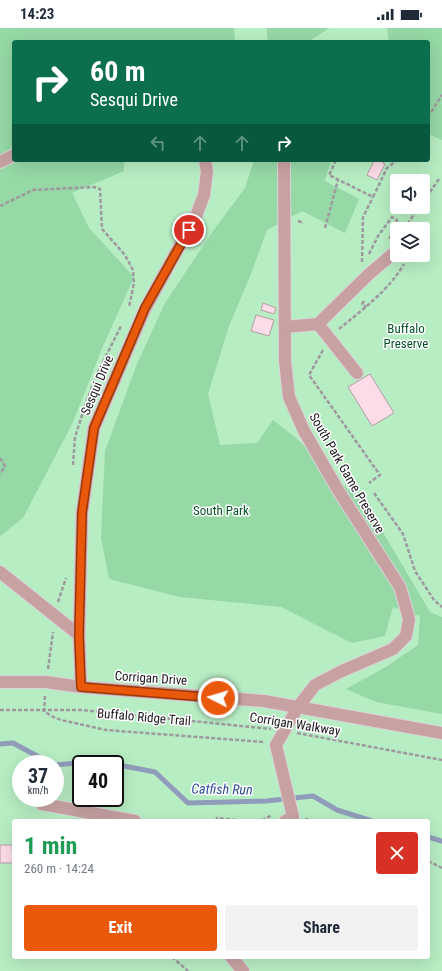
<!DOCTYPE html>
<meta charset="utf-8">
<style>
body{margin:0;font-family:"Roboto Condensed",sans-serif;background:#f2f2f3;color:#1f2937;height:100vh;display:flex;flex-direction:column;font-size:15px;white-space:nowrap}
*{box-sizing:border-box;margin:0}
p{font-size:13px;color:#747a83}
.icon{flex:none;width:22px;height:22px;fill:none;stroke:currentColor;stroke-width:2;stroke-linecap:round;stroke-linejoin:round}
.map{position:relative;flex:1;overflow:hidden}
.details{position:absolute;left:12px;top:791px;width:418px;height:140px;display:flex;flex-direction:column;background:#fff;border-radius:4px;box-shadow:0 4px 16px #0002}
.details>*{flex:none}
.banner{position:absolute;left:12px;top:12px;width:418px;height:122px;border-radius:4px;box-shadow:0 4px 16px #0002;background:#0b6e4f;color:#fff;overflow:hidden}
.buttons{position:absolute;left:390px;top:146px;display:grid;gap:8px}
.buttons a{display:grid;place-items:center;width:40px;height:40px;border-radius:4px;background:#fff;box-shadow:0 4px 16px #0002;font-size:20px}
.speed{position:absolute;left:12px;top:727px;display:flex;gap:8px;font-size:20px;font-weight:700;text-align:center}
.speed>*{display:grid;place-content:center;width:52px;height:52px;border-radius:50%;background:#fff;box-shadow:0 4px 16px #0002;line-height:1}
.speed small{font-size:10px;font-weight:400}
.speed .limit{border:2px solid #111;border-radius:6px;background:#fff;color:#111}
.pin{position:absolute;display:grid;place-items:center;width:34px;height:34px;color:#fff;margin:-17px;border:2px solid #fff;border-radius:50%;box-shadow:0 1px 4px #0007}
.me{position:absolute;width:44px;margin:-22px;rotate:275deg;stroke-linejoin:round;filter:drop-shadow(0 0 3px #0008)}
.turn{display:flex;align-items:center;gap:14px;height:84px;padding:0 12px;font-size:18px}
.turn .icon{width:52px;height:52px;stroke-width:2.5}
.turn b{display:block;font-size:28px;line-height:34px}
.lanes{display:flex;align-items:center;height:38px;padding:0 12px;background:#0003;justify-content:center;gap:20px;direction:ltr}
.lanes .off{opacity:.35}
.round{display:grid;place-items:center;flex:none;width:42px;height:42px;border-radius:4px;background:#f2f2f3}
.headline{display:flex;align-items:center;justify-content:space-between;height:68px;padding:0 12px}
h1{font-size:24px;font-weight:700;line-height:30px;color:#1e9e55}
.button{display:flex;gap:8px;margin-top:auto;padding:8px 12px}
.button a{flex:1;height:46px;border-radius:4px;background:#ea580c;color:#fff;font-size:16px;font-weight:700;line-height:46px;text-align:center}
.button a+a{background:#f2f2f3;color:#1f2937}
.status{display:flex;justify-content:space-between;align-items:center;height:28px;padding:0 20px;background:#fff;direction:ltr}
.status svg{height:11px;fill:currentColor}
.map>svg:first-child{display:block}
.green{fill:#b7edc3;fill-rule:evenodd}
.forest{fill:#96d8a6}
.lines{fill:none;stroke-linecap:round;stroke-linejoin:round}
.stream{stroke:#909cb9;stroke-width:5}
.building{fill:#fcdce7;stroke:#b49da5}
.minor-casing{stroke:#d8d5d9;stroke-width:14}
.path{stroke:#9e999f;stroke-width:2.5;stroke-dasharray:4 2;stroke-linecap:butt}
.minor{stroke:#c8a2a3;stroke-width:12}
.route-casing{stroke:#983908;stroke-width:10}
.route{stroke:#ea580c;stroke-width:7}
.labels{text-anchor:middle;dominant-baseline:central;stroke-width:3;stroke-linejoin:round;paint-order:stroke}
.park-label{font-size:13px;fill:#045427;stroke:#fff}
.street-label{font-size:13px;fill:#1c161d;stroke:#fff}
.water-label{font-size:14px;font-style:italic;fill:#2b4d97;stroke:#fff}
</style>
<div class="status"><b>14:23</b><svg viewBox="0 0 49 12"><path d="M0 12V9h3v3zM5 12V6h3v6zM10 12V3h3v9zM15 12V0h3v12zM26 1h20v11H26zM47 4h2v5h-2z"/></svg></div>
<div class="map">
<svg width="442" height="943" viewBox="0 0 442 943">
<rect width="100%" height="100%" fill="#fcf9fd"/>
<path class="green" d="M 0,0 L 442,0 L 442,943 L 0,943 ZM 14,14 L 428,14 L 428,132 L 14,132 ZM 397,153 L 423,153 L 423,179 L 397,179 ZM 397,201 L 423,201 L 423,227 L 397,227 ZM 21,736 L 55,736 L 55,770 L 21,770 ZM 81,736 L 115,736 L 115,770 L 81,770 ZM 14,793 L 428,793 L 428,929 L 14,929 Z"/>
<g class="forest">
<polygon points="0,0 234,0 235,14 14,14 14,132 124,132 124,143 72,165 89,200 134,249 103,318 73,394 23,490 0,508"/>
<polygon points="267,0 329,0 308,14 269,14 267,9"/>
<polygon points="387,0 442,0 442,112 428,106 428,14 389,14"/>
<polygon points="254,132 331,132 325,153 359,171 345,205 302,183 267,202 251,246 229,298 208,366 220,417 257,415 273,392 296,410 371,484 430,584 442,589 442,686 376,674 346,661 386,639 418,617 420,588 393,579 385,608 352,615 281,579 180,569 109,551 101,510 105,423 137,336 165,275 213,203 245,160"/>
</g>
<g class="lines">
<g class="stream">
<polyline points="0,716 13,715 52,736"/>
<polyline points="55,737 98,733 155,744 188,775 266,773 313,768 337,782 372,793"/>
<polyline points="428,809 442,813"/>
</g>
</g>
<g class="building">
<polygon points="371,132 384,132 383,135 385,136 377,152 367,147 374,133"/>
<polygon points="263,275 276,280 274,286 261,282"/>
<polygon points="256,287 274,292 269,308 251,303"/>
<polygon points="370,346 394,385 372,398 348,359"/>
<polygon points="0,817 12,817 13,835 0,835"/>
</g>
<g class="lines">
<defs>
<g id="minor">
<polyline points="284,132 285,333 289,369 304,403 338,462 400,559 409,591 406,608 393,621 342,643 315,657 298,679 276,717 293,789 285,793"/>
<polyline points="0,134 14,127"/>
<polyline points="318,296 357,345"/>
<polyline points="285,299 318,296 368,247 396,223"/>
<polyline points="0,544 79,607"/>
<polyline points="0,654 46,654 81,659 264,673 442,705"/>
<polyline points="81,659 79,607 82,485 94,400 145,281 196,188 204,167 207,144 205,132"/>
<polyline points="42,776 135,793"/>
<polyline points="231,929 243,943"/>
</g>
</defs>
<use href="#minor" class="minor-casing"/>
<g class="path">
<polyline points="340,14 343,14"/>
<polyline points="428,89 442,67"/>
<polyline points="336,132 329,147 373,169 387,140 397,132"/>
<polyline points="423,174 439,151"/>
<polyline points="0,178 33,162 94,159 100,161 102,201 125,227 133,242 134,255 129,279"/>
<polyline points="298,193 304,195"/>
<polyline points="325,200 338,152"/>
<polyline points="404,201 419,179"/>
<polyline points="369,226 378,208 392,189 397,192 389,212"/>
<polyline points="362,234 363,189 373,169"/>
<polyline points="364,273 362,276 366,279"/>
<path d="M 339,301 C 362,282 389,262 404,236"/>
<polyline points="323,322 309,347 380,447 369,455"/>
<polyline points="0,430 5,438 0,446"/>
<polyline points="73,437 75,409 86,375 96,348 121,298"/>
<polyline points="374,465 403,506 415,543 434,572 442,579"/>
<polyline points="58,574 66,550"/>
<polyline points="48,641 53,604"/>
<polyline points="45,668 44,683 51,688 61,692 106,702 264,714"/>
<polyline points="0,682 82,682 271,701"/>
<polyline points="297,705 442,732"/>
<polyline points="305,791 315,793"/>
<polyline points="216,793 217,790 246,793 263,792 272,787"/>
<polyline points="428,833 442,840"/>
<polyline points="172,929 188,943"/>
</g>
<use href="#minor" class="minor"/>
</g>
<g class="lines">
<defs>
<polyline id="route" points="189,202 145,280 94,400 82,485 79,607 81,659 218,670"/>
</defs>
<use href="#route" class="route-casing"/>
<use href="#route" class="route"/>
</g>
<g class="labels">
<g class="park-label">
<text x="406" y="300">Buffalo<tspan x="406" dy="15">Preserve</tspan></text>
<text x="221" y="482">South Park</text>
</g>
<g class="street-label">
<text transform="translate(97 357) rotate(-67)">Sesqui Drive</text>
<text transform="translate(347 445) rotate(60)">South Park Game Preserve</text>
<text transform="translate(151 650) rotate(4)">Corrigan Drive</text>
<text transform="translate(144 689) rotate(5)">Buffalo Ridge Trail</text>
<text transform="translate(295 696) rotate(9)">Corrigan Walkway</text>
</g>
<g class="water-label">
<text transform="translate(222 761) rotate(1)">Catfish Run</text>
</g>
</g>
</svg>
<div class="buttons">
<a><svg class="icon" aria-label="sound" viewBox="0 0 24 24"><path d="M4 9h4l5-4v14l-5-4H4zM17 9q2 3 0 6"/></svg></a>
<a><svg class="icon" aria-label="layers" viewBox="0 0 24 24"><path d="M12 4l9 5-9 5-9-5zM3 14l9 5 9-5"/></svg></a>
</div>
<div class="speed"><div>37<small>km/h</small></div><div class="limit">40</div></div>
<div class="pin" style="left:189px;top:202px;background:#d93025"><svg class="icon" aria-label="arrive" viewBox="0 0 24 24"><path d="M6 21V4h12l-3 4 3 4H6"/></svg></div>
<svg class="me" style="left:218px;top:670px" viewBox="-20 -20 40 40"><circle r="17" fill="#ea580c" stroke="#fff" stroke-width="3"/><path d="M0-11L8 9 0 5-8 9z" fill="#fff"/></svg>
<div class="banner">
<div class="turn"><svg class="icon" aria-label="right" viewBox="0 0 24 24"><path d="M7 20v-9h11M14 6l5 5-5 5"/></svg><div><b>60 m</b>Sesqui Drive</div></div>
<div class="lanes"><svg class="icon off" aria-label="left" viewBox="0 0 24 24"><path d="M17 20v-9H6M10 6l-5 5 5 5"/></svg><svg class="icon off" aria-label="ahead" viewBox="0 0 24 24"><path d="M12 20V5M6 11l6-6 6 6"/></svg><svg class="icon off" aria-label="ahead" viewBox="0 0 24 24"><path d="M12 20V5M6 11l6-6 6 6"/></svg><svg class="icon" aria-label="right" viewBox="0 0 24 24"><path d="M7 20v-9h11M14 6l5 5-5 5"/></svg></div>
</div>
<section class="details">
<div class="headline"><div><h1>1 min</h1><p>260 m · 14:24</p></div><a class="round" style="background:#d93025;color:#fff"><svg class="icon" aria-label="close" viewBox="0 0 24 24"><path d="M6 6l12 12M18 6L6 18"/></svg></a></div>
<div class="button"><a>Exit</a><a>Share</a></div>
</section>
</div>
